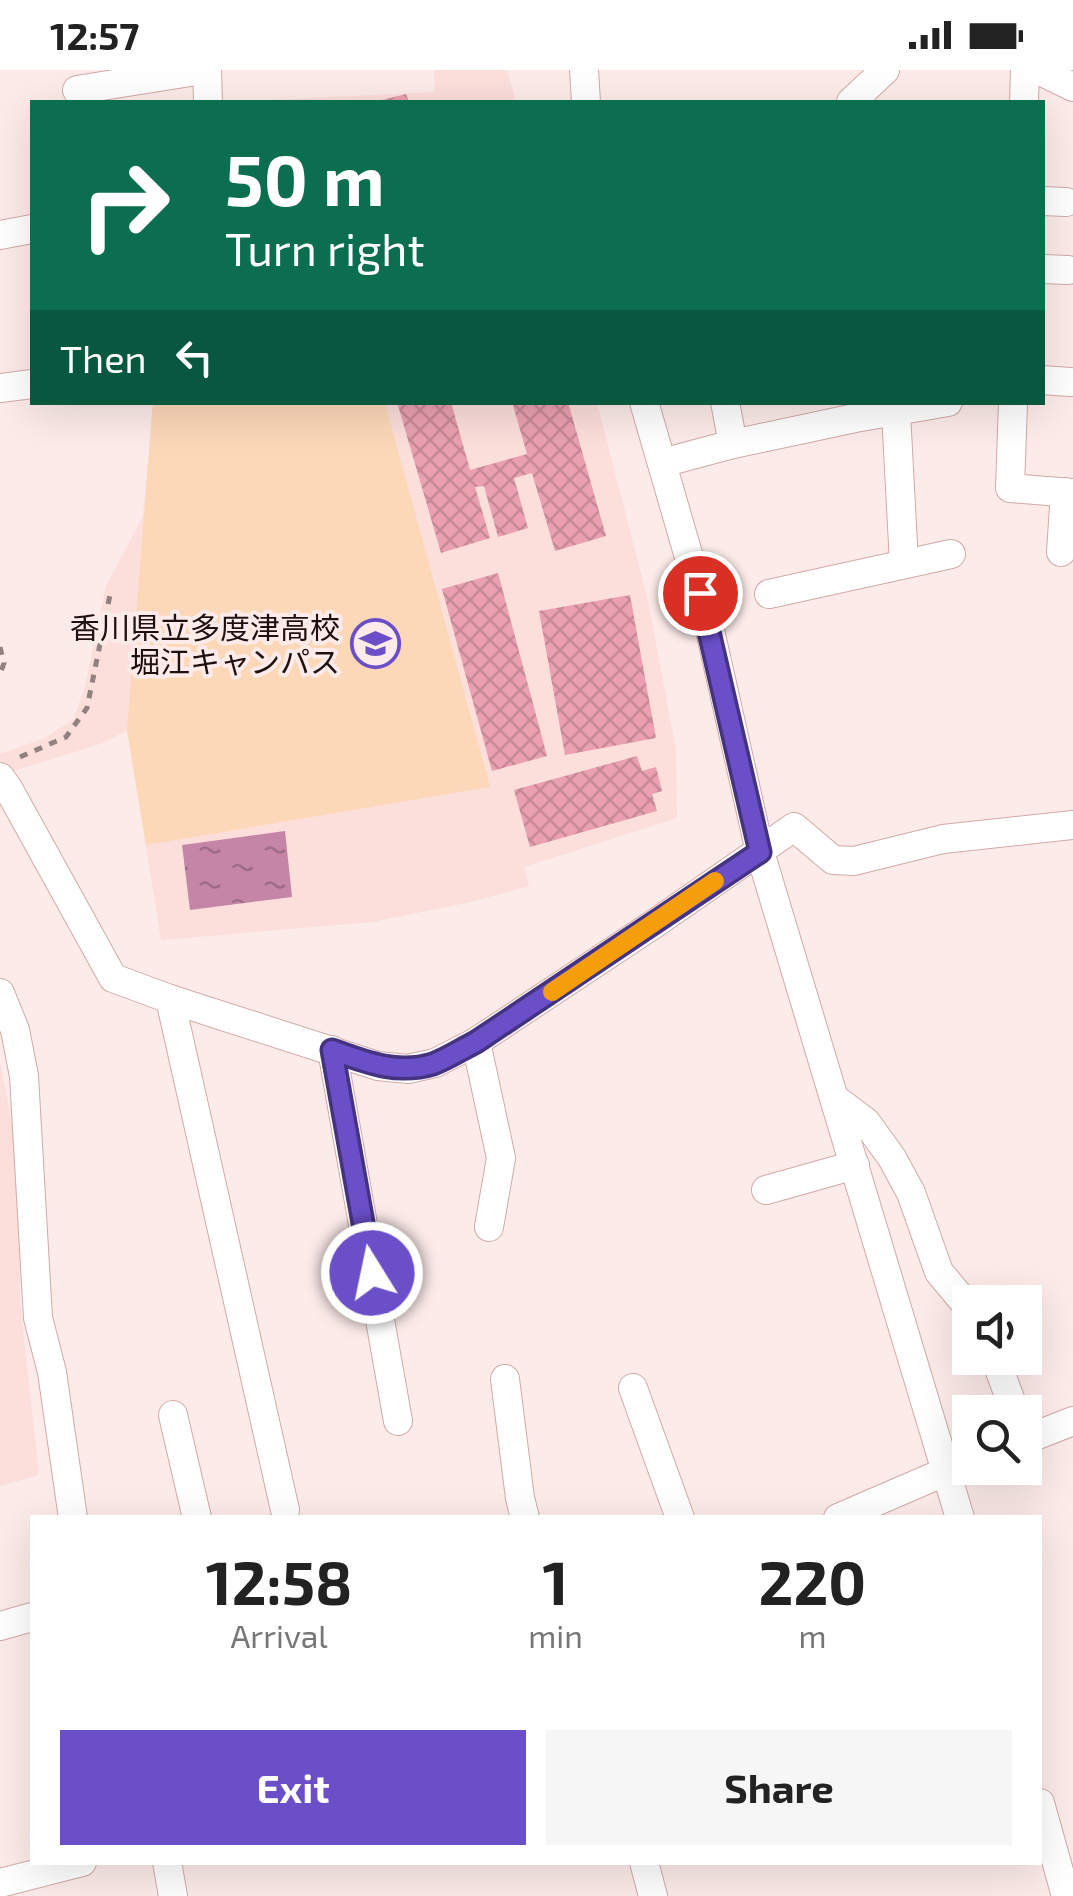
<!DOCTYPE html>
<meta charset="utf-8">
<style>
body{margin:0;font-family:"Exo 2","Noto Sans JP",sans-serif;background:#f6f6f6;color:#222;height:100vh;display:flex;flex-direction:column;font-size:38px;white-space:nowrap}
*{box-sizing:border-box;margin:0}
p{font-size:32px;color:#767676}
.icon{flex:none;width:55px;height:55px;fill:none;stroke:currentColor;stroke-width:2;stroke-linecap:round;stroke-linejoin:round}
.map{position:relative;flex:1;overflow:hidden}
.sheet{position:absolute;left:30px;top:1445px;width:1012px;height:350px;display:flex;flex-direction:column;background:#fff;border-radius:0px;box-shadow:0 10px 40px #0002}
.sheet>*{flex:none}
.top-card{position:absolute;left:30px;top:30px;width:1015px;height:305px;border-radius:0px;box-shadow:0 10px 40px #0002;background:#0b6e4f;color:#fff;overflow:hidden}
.buttons{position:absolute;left:952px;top:1215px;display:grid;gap:20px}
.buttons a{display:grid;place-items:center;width:90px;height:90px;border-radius:0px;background:#fff;box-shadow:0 10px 40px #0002;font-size:50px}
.pin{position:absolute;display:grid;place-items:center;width:85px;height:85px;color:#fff;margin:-42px;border:5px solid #fff;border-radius:50%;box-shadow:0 2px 10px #0007}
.me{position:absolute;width:110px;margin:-55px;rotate:350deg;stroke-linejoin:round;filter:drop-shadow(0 0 8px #0008)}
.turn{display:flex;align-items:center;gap:35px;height:210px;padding:0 30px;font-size:45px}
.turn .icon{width:130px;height:130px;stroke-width:2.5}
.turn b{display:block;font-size:70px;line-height:85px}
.then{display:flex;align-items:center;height:95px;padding:0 30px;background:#0003;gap:20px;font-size:38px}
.eta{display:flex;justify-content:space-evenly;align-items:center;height:170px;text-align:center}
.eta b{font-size:60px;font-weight:700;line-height:70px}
.primary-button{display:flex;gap:20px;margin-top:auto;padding:20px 30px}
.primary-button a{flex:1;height:115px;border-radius:0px;background:#6a4fc8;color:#fff;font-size:40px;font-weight:700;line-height:115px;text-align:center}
.primary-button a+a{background:#f6f6f6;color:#222}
.status{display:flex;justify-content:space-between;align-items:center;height:70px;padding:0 50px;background:#fff;direction:ltr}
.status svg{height:28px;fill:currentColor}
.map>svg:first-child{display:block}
.built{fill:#fcdedb}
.pitch{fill:#fcd8b9}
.water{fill:url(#water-ripples)}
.building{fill:url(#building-cross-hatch)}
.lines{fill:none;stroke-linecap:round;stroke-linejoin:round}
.minor-casing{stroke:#d1aaa6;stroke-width:30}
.path{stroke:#918280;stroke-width:5;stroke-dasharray:8 8;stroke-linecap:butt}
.minor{stroke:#fff;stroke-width:28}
.route-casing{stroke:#453382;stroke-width:25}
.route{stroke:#6a4fc8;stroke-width:18}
.slow{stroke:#f59e0b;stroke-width:18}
.labels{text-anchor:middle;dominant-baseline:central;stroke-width:8;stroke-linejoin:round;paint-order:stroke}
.poi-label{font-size:30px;fill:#1e100f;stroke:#fcebe9;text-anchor:end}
</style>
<div class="status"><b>12:57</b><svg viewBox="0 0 49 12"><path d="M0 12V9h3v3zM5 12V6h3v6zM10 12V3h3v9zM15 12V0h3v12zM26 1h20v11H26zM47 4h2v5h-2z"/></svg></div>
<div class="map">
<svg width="1073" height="1826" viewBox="0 0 1073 1826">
<defs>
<pattern id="water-ripples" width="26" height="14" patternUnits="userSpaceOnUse" patternTransform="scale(2.5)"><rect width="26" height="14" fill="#c585a7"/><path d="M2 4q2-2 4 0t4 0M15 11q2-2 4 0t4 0" fill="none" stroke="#9f6b86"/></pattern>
<pattern id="building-cross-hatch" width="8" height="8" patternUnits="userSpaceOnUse" patternTransform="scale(2.5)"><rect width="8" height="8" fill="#eaa0b0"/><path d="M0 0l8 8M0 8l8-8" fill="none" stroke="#c88996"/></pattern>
</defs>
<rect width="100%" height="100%" fill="#fcebe9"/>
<g class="built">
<polygon points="434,0 507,0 516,32 228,32 435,22"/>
<polygon points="153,333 597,333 648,531 676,680 677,748 524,797 529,816 471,832 372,852 161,870 127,661 97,675 0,705 0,684 45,668 73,650 85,617 106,516 143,446"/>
<polygon points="0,992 18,1085 20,1233 39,1405 0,1416"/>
</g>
<polygon class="pitch" points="153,333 385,333 490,717 146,775 127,660"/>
<polygon class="water" points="285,761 292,827 190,840 182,775"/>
<g class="building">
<polygon points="406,24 409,32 378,32 378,31"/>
<polygon points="397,332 451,332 470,400 527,384 512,332 568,332 606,466 555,481 532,403 514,408 528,458 498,467 484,416 475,417 490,468 441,483"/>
<polygon points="498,503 547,686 492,701 442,519"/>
<polygon points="630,525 656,668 565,685 539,541"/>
<polygon points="637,686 642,701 656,697 662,721 652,724 657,741 530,777 514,720"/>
</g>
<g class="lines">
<defs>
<g id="minor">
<polyline points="207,0 208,32"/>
<polyline points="584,0 586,32"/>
<polyline points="1038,0 1073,17"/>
<polyline points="77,20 203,0"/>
<polyline points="851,32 885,0"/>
<polyline points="1024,32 1025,0"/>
<polyline points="1042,131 1066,132"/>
<polyline points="0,165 32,159"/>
<polyline points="1042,199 1068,200"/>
<polyline points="1042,310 1070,312"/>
<polyline points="0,318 32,314"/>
<polyline points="644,332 709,556 760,782 960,1448"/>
<polyline points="725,332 733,374 855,348 948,332"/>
<polyline points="1013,332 1010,418 1073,423"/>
<polyline points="896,342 904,494"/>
<polyline points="662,393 733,374"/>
<polyline points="1061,482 1065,422"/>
<polyline points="769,524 951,484"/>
<polyline points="0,707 8,718 113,908 170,929 378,996 408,999 435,993 476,972 657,852 794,757 833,790 854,791 943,769 1073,755"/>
<polyline points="0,923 15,960 24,1006 38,1248 52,1302 73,1448"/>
<polyline points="170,929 285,1440"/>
<polyline points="476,972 501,1088 489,1157"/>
<polyline points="332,980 398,1351"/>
<polyline points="834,1028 866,1052 892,1088 911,1123 939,1202 970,1239"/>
<polyline points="766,1120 855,1095"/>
<polyline points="995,1288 1015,1342"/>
<polyline points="505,1309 520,1428 525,1448"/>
<polyline points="633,1318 680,1448"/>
<polyline points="173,1345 197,1448"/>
<polyline points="1025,1370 1073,1351"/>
<polyline points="838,1448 970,1391"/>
<polyline points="0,1556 32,1547"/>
<polyline points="1040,1733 1066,1826"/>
<polyline points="167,1792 173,1826"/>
<polyline points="644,1792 653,1826"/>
<polyline points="0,1813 82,1792"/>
</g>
</defs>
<use href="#minor" class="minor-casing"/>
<g class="path">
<polyline points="0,577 4,593 0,604"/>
<polyline points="20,687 66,667 87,638 111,520"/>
</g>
<use href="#minor" class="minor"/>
</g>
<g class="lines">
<defs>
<path id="route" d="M 372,1203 L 332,980 C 365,992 397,1005 433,994 C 447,989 462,979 476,972 L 760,782 L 700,523"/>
</defs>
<use href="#route" class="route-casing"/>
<use href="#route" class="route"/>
<polyline class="slow" points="552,922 715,811"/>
</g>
<defs>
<symbol id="school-ring" viewBox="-11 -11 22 22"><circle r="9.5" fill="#fcebe9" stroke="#6a4fc8" stroke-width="1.5"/><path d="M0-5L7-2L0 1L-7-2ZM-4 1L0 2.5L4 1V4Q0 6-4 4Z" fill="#6a4fc8"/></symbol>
</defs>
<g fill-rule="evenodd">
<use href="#school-ring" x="348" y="546" width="55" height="55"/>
</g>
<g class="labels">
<g class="poi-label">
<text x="340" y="557">香川県立多度津高校<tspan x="340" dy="34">堀江キャンパス</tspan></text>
</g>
</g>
</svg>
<div class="buttons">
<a><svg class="icon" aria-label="sound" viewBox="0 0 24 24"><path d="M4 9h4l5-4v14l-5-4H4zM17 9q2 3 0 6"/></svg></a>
<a><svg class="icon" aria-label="search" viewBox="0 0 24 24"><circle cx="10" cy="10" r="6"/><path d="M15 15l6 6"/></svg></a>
</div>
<div class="pin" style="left:700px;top:523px;background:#d93025"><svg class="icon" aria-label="arrive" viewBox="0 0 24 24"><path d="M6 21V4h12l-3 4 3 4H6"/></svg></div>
<svg class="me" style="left:372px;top:1203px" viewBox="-20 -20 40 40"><circle r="17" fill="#6a4fc8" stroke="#fff" stroke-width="3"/><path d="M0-11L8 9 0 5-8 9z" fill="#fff"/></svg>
<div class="top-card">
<div class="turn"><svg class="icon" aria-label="right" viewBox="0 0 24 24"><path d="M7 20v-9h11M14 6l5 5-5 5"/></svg><div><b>50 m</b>Turn right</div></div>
<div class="then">Then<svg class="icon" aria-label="left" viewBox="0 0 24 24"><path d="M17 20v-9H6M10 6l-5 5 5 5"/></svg></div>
</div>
<section class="sheet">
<div class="eta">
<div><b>12:58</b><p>Arrival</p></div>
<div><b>1</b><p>min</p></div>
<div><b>220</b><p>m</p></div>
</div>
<div class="primary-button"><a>Exit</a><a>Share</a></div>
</section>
</div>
